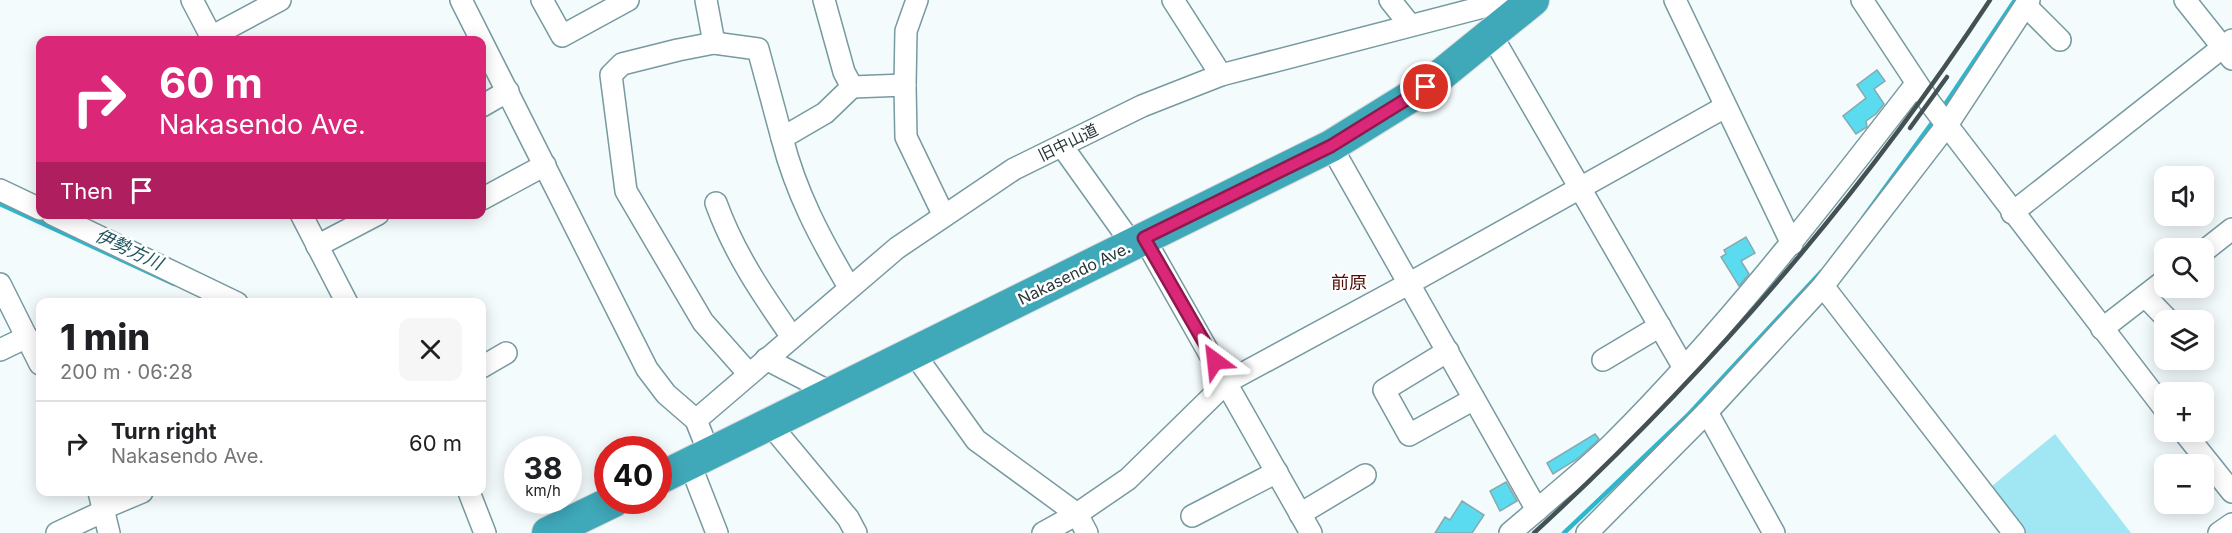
<!DOCTYPE html>
<meta charset="utf-8">
<style>
body{margin:0;font-family:Inter,"Noto Sans JP",sans-serif;background:#f6f6f6;color:#202124;height:100vh;display:flex;flex-direction:column;font-size:22px;white-space:nowrap}
*{box-sizing:border-box;margin:0}
p{font-size:20px;color:#757577}
.icon{flex:none;width:33px;height:33px;fill:none;stroke:currentColor;stroke-width:2;stroke-linecap:round;stroke-linejoin:round}
.map{position:relative;flex:1;overflow:hidden}
.side{position:absolute;left:36px;top:298px;width:450px;height:198px;display:flex;flex-direction:column;background:#fff;border-radius:12px;box-shadow:0 3px 15px #0003}
.side>*{flex:none}
.banner{position:absolute;left:36px;top:36px;width:450px;height:183px;border-radius:12px;box-shadow:0 3px 15px #0003;background:#db2777;color:#fff;overflow:hidden}
.buttons{position:absolute;left:2154px;top:166px;display:grid;gap:12px}
.buttons a{display:grid;place-items:center;width:60px;height:60px;border-radius:12px;background:#fff;box-shadow:0 3px 15px #0003;font-size:30px}
.speed{position:absolute;left:504px;top:436px;display:flex;gap:12px;font-size:30px;font-weight:700;text-align:center}
.speed>*{display:grid;place-content:center;width:78px;height:78px;border-radius:50%;background:#fff;box-shadow:0 3px 15px #0003;line-height:1}
.speed small{font-size:15px;font-weight:400}
.speed .limit{border:9px solid #d22;background:#fff;color:#111}
.pin{position:absolute;display:grid;place-items:center;width:51px;height:51px;color:#fff;margin:-26px;border:3px solid #fff;border-radius:50%;box-shadow:0 2px 6px #0007}
.me{position:absolute;width:66px;margin:-33px;rotate:330deg;stroke-linejoin:round;filter:drop-shadow(0 0 4px #0008)}
.turn{display:flex;align-items:center;gap:21px;height:126px;padding:0 24px;font-size:27px}
.turn .icon{width:78px;height:78px;stroke-width:2.5}
.turn b{display:block;font-size:42px;line-height:51px}
.then{display:flex;align-items:center;height:57px;padding:0 24px;background:#0003;gap:12px;font-size:22px}
.round{display:grid;place-items:center;flex:none;width:63px;height:63px;border-radius:12px;background:#f6f6f6}
.overview{display:flex;align-items:center;justify-content:space-between;height:102px;padding:0 24px}
h1{font-size:36px;font-weight:800;line-height:45px}
ul{padding:0;list-style:none}
li{display:flex;align-items:center;gap:18px;height:84px;padding:0 24px;border-top:2px solid #e0e0e0}
li div{flex:1}
li b{display:block;font-size:22px}
li em{font-style:normal}
.map>svg:first-child{display:block}
.green{fill:#a0e6f3}
.lines{fill:none;stroke-linecap:round;stroke-linejoin:round}
.stream{stroke:#2db7cc;stroke-width:4.5}
.building{fill:#5bdbef;stroke:#85aab0;stroke-width:1.5}
.minor-casing{stroke:#769aa0;stroke-width:24}
.highway-casing{stroke:#d4d7d7;stroke-width:34}
.minor{stroke:#fff;stroke-width:21}
.highway{stroke:#3fa8b9;stroke-width:32}
.rail{stroke:#435154;stroke-width:4.5}
.route-casing{stroke:#8e194d;stroke-width:15}
.route{stroke:#db2777;stroke-width:10}
.labels{text-anchor:middle;dominant-baseline:central;stroke-width:5;stroke-linejoin:round;paint-order:stroke}
.street-label{font-size:16px;fill:#273639;stroke:#fff}
.water-label{font-size:18px;font-style:italic;fill:#1f555e;stroke:#fff}
.neighbourhood-label{font-size:18px;fill:#510e07;stroke:#fff}
</style>
<div class="map">
<svg width="2232" height="533" viewBox="0 0 2232 533">
<rect width="100%" height="100%" fill="#f4fbfd"/>
<polygon class="green" points="2055,434 2131,533 2019,533 1986,491"/>
<g class="lines">
<g class="stream">
<polyline points="1942,109 2015,0"/>
<polyline points="0,204 174,284"/>
<polyline points="1863,218 1934,120"/>
<polyline points="1564,533 1687,416 1821,272"/>
</g>
</g>
<g class="building">
<polygon points="1877,70 1885,81 1874,89 1884,104 1876,114 1866,121 1867,127 1856,134 1843,116 1866,98 1857,85"/>
<polygon points="1746,237 1755,253 1741,261 1749,274 1739,286 1721,257 1726,254 1724,250"/>
<polygon points="1595,434 1599,439 1595,443 1577,459 1553,474 1547,463"/>
<polygon points="1506,482 1517,501 1500,511 1490,491"/>
<polygon points="1462,501 1484,515 1472,533 1435,533 1445,517 1450,520"/>
</g>
<g class="lines">
<defs>
<g id="minor">
<polyline points="192,0 213,40"/>
<polyline points="461,0 647,369 666,394 696,420 709,453"/>
<polyline points="542,0 562,36 628,0"/>
<polyline points="706,0 714,43"/>
<polyline points="824,0 844,72 852,87 905,85 906,137 943,214"/>
<polyline points="1173,0 1221,75"/>
<polyline points="1390,0 1410,25"/>
<polyline points="1675,0 1792,244"/>
<polyline points="1862,0 1930,103 2164,408"/>
<polyline points="2185,0 2232,59"/>
<polyline points="2026,6 2060,40"/>
<polyline points="1492,36 1684,368"/>
<polyline points="211,37 280,0"/>
<polyline points="905,85 906,31 917,0"/>
<polyline points="482,106 508,91"/>
<path d="M 782,138 C 796,193 820,238 849,287"/>
<polyline points="1062,146 1132,244"/>
<path d="M 1331,146 L 1537,510 C 1562,488 1589,467 1613,443 C 1724,332 1820,208 1916,84"/>
<polyline points="0,190 40,209"/>
<polyline points="482,199 545,165"/>
<path d="M 716,203 C 734,253 762,294 792,337"/>
<polyline points="2012,213 2232,40"/>
<polyline points="52,214 237,303"/>
<polyline points="301,214 347,303"/>
<polyline points="1144,238 1311,533"/>
<polyline points="317,246 378,214"/>
<polyline points="2204,251 2232,229"/>
<polyline points="0,284 40,364"/>
<polyline points="1823,286 2014,533"/>
<polyline points="2145,296 2169,321"/>
<polyline points="2102,329 2164,281"/>
<polyline points="0,350 27,337"/>
<polyline points="1448,351 1384,390 1409,435 1474,399"/>
<polyline points="913,352 976,440 1077,514 1087,533"/>
<polyline points="766,359 832,393"/>
<polyline points="1603,360 1660,326"/>
<polyline points="482,367 506,353"/>
<polyline points="749,374 703,322 626,191 611,75 622,64 678,50 714,43 758,49 782,138 825,113 852,87"/>
<polyline points="1707,412 1774,533"/>
<polyline points="696,420 897,248 1014,169 1142,106 1221,75 1510,0"/>
<polyline points="769,423 848,518 856,533"/>
<polyline points="2184,432 2232,492"/>
<polyline points="690,464 717,533"/>
<polyline points="99,492 109,533"/>
<polyline points="469,492 485,533"/>
<polyline points="104,508 142,492"/>
<polyline points="1300,514 1365,475"/>
<polyline points="1192,516 1277,472"/>
<polyline points="57,533 104,511"/>
<polyline points="1043,533 1077,514 1128,479 1227,382 1410,283 1725,107"/>
<polyline points="1510,533 1537,510"/>
<polyline points="1587,533 1707,412 1823,286 1947,125 2029,0"/>
<polyline points="2219,533 2232,524"/>
</g>
<g id="highway">
<polyline points="658,479 1331,146 1426,87 1533,0"/>
<polyline points="548,533 614,501"/>
</g>
</defs>
<use href="#minor" class="minor-casing"/>
<use href="#highway" class="highway-casing"/>
<use href="#minor" class="minor"/>
<use href="#highway" class="highway"/>
<g class="rail">
<polyline points="1910,128 1947,77"/>
<path d="M 1534,533 C 1707,374 1861,196 1990,0"/>
</g>
</g>
<g class="lines">
<defs>
<polyline id="route" points="1215,361 1144,238 1331,146 1426,87"/>
</defs>
<use href="#route" class="route-casing"/>
<use href="#route" class="route"/>
</g>
<g class="labels">
<g class="street-label">
<text transform="translate(1068 142) rotate(-26)">旧中山道</text>
<text transform="translate(1074 273) rotate(-26)">Nakasendo Ave.</text>
</g>
<g class="water-label">
<text transform="translate(129 249) rotate(25)">伊勢方川</text>
</g>
<g class="neighbourhood-label">
<text x="1349" y="282">前原</text>
</g>
</g>
</svg>
<div class="buttons">
<a><svg class="icon" aria-label="sound" viewBox="0 0 24 24"><path d="M4 9h4l5-4v14l-5-4H4zM17 9q2 3 0 6"/></svg></a>
<a><svg class="icon" aria-label="search" viewBox="0 0 24 24"><circle cx="10" cy="10" r="6"/><path d="M15 15l6 6"/></svg></a>
<a><svg class="icon" aria-label="layers" viewBox="0 0 24 24"><path d="M12 4l9 5-9 5-9-5zM3 14l9 5 9-5"/></svg></a>
<a>+</a>
<a>−</a>
</div>
<div class="speed"><div>38<small>km/h</small></div><div class="limit">40</div></div>
<div class="pin" style="left:1426px;top:87px;background:#d93025"><svg class="icon" aria-label="arrive" viewBox="0 0 24 24"><path d="M6 21V4h12l-3 4 3 4H6"/></svg></div>
<svg class="me" style="left:1215px;top:361px" viewBox="-20 -20 40 40"><path d="M0-17L14 15 0 8-14 15z" fill="#db2777" stroke="#fff" stroke-width="4"/></svg>
<div class="banner">
<div class="turn"><svg class="icon" aria-label="right" viewBox="0 0 24 24"><path d="M7 20v-9h11M14 6l5 5-5 5"/></svg><div><b>60 m</b>Nakasendo Ave.</div></div>
<div class="then">Then<svg class="icon" aria-label="arrive" viewBox="0 0 24 24"><path d="M6 21V4h12l-3 4 3 4H6"/></svg></div>
</div>
<section class="side">
<div class="overview"><div><h1>1 min</h1><p>200 m · 06:28</p></div><a class="round"><svg class="icon" aria-label="close" viewBox="0 0 24 24"><path d="M6 6l12 12M18 6L6 18"/></svg></a></div>
<ul>
<li><svg class="icon" aria-label="right" viewBox="0 0 24 24"><path d="M7 20v-9h11M14 6l5 5-5 5"/></svg><div><b>Turn right</b><p>Nakasendo Ave.</p></div><em>60 m</em></li>
</ul>
</section>
</div>
